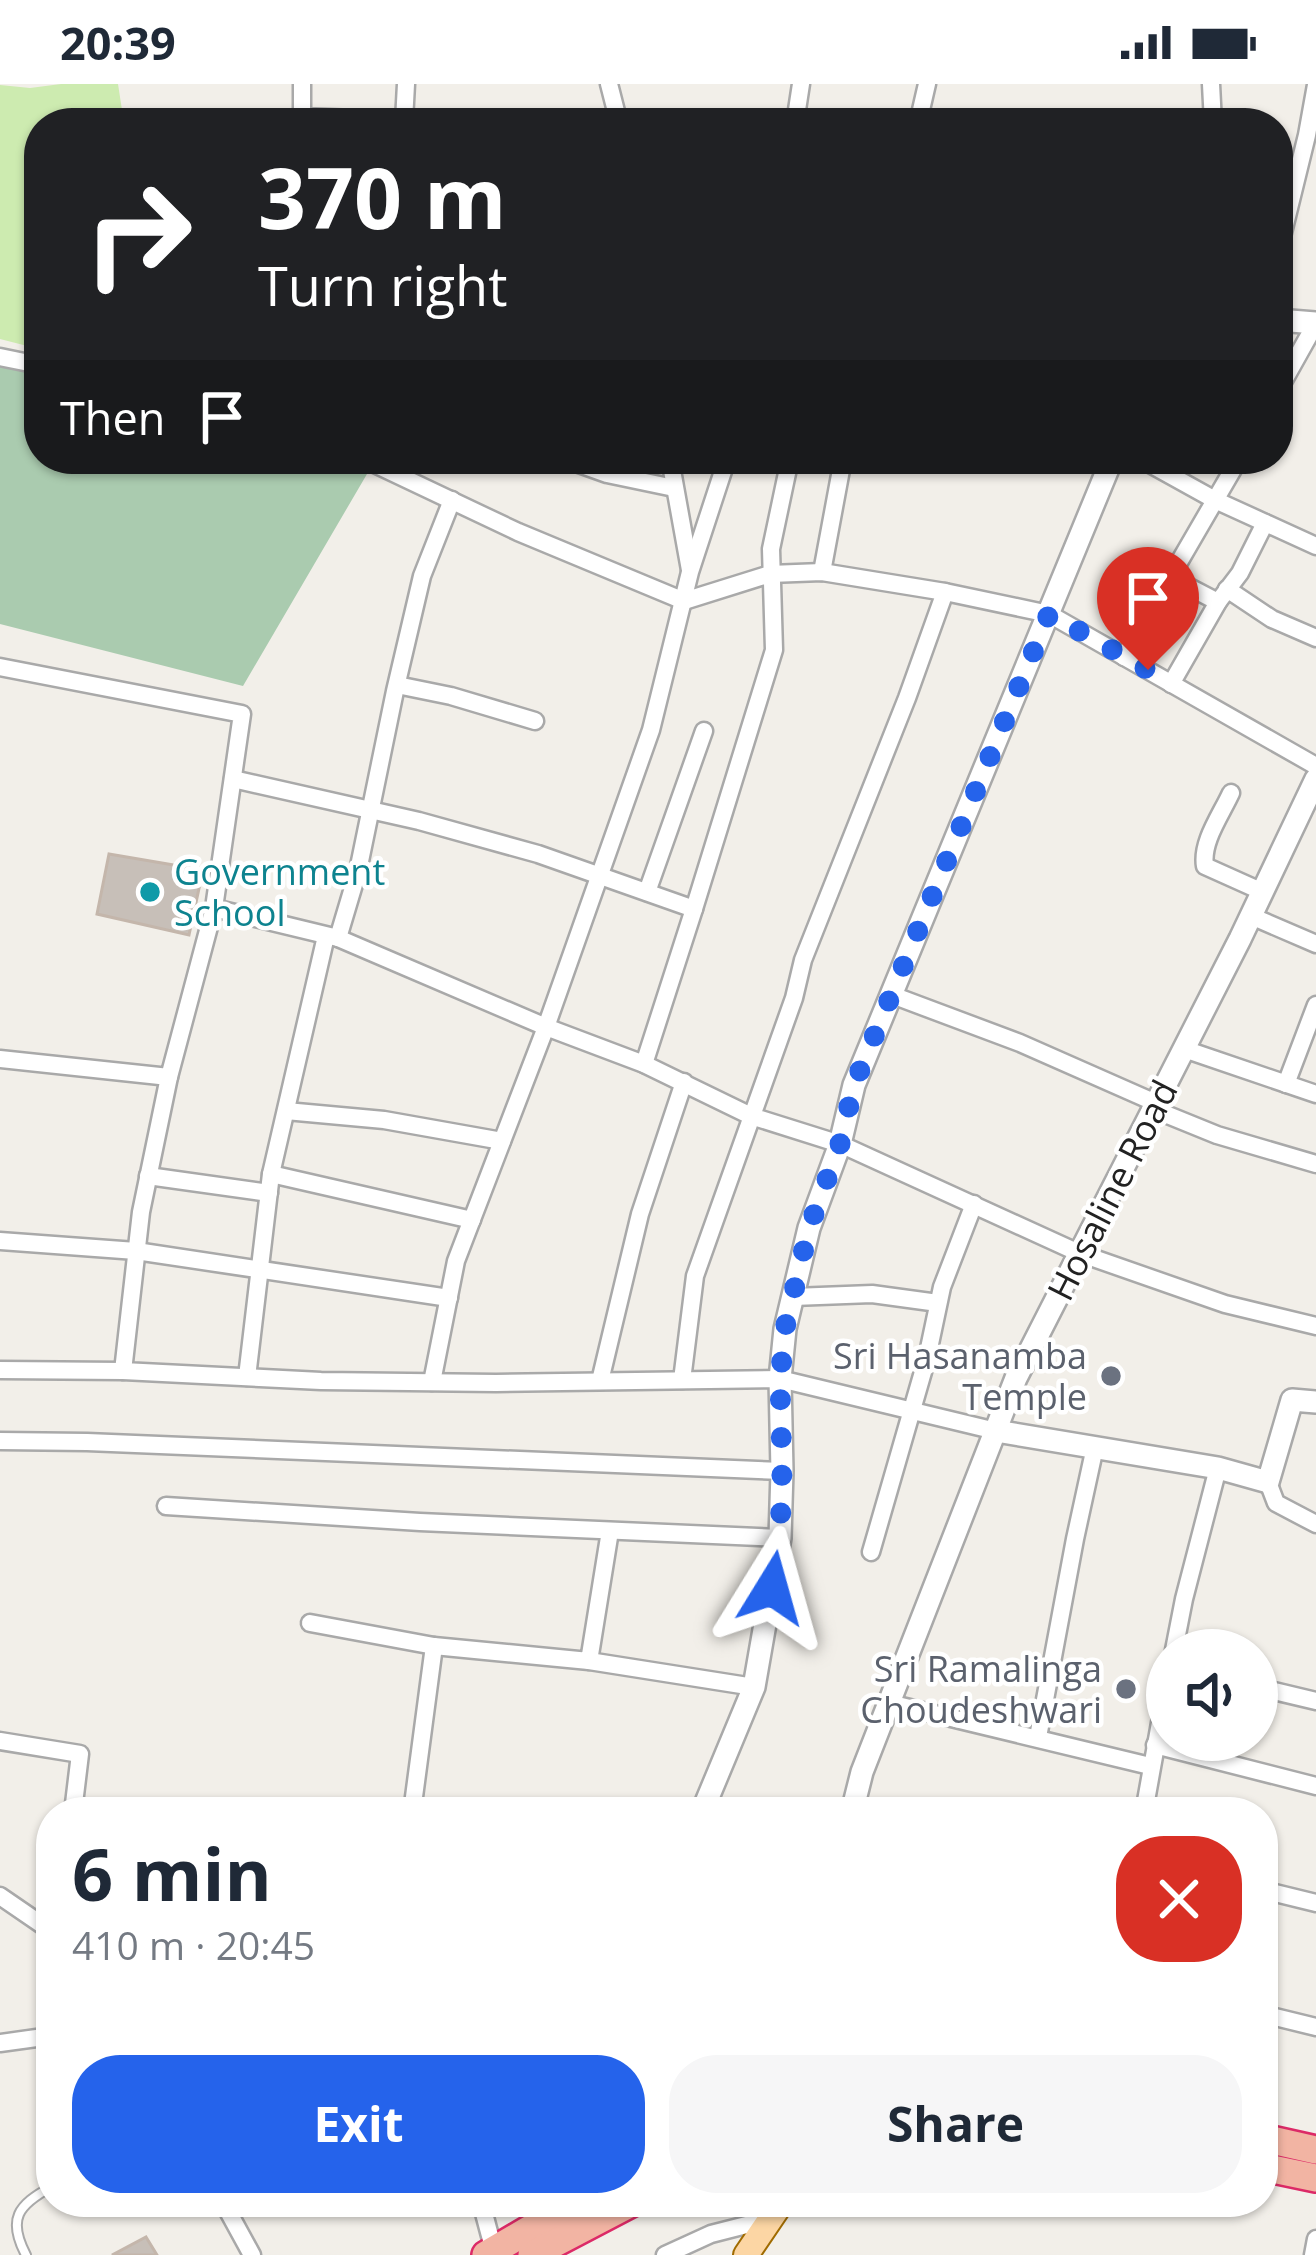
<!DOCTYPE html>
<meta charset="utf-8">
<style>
body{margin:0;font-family:"Open Sans",sans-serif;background:#f6f6f7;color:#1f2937;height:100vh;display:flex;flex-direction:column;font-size:45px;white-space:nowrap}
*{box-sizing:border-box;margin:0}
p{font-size:39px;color:#747a83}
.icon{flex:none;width:66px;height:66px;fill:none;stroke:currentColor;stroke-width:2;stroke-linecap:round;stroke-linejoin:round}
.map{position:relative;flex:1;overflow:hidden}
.panel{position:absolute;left:36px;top:1713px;width:1242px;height:420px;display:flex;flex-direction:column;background:#fff;border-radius:48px;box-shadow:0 3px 9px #0004}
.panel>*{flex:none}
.top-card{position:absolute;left:24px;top:24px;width:1269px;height:366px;border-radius:48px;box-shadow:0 3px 9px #0004;background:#202124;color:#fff;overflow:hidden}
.tools{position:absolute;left:1146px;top:1545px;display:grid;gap:24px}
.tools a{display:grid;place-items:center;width:132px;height:132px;border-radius:50%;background:#fff;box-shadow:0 3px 9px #0004;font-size:60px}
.pin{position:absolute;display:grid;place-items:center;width:102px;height:102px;color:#fff;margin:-123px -51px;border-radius:50% 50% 50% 0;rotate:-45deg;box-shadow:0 0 12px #0007}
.pin .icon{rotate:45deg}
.me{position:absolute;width:132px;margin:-66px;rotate:8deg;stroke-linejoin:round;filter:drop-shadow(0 0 9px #0008)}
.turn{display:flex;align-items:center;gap:42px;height:252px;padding:0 36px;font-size:54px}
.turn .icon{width:156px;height:156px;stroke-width:2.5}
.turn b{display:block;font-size:84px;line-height:102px}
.then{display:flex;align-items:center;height:114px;padding:0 36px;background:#0003;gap:24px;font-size:45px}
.round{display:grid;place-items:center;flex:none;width:126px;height:126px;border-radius:48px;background:#f6f6f7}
.summary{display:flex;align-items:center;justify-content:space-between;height:204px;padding:0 36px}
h1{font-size:72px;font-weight:700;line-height:90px}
.button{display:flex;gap:24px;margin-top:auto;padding:24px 36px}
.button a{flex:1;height:138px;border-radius:48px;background:#2563eb;color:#fff;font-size:48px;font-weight:700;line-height:138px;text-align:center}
.button a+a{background:#f6f6f7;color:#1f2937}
.status{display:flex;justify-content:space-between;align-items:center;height:84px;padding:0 60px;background:#fff;direction:ltr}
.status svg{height:33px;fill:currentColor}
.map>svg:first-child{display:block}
.grass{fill:#cdebb0}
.cemetery{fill:#aacbaf}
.building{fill:#c7bfb8;stroke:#c4b6ab;stroke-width:3}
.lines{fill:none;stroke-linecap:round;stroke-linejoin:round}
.service-casing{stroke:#a9a9a9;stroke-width:12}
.minor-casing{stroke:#a9a9a9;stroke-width:21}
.tertiary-casing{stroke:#a9a9a9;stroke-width:26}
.primary-casing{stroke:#a06b00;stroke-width:28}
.trunk-casing{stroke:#dc2a67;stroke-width:32}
.service{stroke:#fff;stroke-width:8}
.minor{stroke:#fff;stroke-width:16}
.tertiary{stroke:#fff;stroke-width:21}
.primary{stroke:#fcd6a4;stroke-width:24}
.trunk{stroke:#f2b4a3;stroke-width:27}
.route{stroke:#2563eb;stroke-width:21;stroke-dasharray:0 37.8}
.culture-dot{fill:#0f9aa8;stroke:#fff;stroke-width:4.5}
.worship-dot{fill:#6b7280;stroke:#fff;stroke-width:4.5}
.labels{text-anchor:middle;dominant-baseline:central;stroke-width:9;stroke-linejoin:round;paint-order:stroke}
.culture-label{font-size:36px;fill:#0d838f;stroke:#fff;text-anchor:start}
.street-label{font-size:36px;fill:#222;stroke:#fff}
.worship-label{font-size:36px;fill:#5b616d;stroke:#fff;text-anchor:end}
</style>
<div class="status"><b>20:39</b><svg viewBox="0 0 49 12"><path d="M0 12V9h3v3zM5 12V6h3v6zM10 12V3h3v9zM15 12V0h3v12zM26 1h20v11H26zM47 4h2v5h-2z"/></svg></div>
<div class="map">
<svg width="1316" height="2171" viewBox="0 0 1316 2171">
<rect width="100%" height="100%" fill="#f2efe9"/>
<polygon class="grass" points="61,0 118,0 124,39 39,39 39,265 0,255 0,1 30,4"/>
<polygon class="cemetery" points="0,282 39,291 39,375 321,375 367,390 243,602 0,540"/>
<g class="building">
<polygon points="109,770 203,786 189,851 97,830"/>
<polygon points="146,2153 157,2171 112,2171"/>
</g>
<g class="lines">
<defs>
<path id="service" d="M 26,2171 C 7,2135 18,2121 51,2103"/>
<g id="minor">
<polyline points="302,0 302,33 464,39"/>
<polyline points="609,0 619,39"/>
<polyline points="1211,0 1213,39"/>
<polyline points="404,37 406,0"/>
<polyline points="795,39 801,0"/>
<polyline points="918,39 927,0"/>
<polyline points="1278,169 1307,51 1316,1"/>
<polyline points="0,273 39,281"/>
<polyline points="1278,307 1316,239"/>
<polyline points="364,375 518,448 684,517 770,490 822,488 945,508 1049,530 1316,682"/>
<polyline points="565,375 607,390 674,404"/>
<polyline points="670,375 690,486"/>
<polyline points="1141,375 1215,416 1316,462"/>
<polyline points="822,488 843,375"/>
<polyline points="1170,493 1218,518"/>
<polyline points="1227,505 1272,535 1316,554"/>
<polyline points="1124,573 1239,375"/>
<polyline points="0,583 242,630 214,824 338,854 546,943 644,980 751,1032 840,1060 1079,1169 1225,1220 1316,1242"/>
<polyline points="1171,600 1218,518 1240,489 1265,439"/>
<polyline points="397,601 451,612 535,637"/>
<polyline points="233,695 419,737 538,770 694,825 774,566 771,465 790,375"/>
<path d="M 1231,709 C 1221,731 1201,758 1205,782 L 1263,808"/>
<polyline points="647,808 704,647"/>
<polyline points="1251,832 1316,860"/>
<polyline points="338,854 358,787 395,607 422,492 452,416"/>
<polyline points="892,911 1020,959 1156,1019"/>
<polyline points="1184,965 1316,1010"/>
<polyline points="0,975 169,993 214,824"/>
<polyline points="644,980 694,825"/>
<polyline points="169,993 141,1128 123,1287 321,1297 496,1299 780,1295 996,1347"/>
<polyline points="1286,1000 1316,921"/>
<polyline points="1153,1025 1217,1051 1316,1080"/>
<polyline points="286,1027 384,1036 502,1057"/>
<polyline points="271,1090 472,1136"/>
<polyline points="148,1092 269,1109"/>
<polyline points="0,1157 136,1167 449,1214"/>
<polyline points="793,1213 872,1210 938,1219"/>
<polyline points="0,1286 123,1287"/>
<polyline points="247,1293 271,1090 326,852"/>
<polyline points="682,1296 695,1192 794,914 803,876 907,614 945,508"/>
<polyline points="600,1297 640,1130 684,998"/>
<polyline points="432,1298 456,1177 546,943 651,646 690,488 727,375"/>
<polyline points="0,1357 87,1358 782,1387"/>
<polyline points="1268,1398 1276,1419 1316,1440"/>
<polyline points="166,1422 420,1438 780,1454"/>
<polyline points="871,1468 927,1274 942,1203 974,1120"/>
<polyline points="310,1539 434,1562"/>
<polyline points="1174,1566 1184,1515 1218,1384"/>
<polyline points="589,1577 754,1603"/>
<polyline points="1257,1603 1316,1617"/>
<polyline points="889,1619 1150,1682"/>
<polyline points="1038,1653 1075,1455 1095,1363"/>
<polyline points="0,1657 80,1670 73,1728"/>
<polyline points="1155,1661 1316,1702"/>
<polyline points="412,1728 434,1562 589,1577 610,1447"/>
<polyline points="1144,1728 1167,1600"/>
<polyline points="1263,1806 1316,1819"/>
<polyline points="0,1812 51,1847"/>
<polyline points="1263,1930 1316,1943"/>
<polyline points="0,1959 51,1952"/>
<polyline points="223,2118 252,2171"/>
<polyline points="481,2118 494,2167"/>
<polyline points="665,2171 711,2150 770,2135"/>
<polyline points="1313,2171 1316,2155"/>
</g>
<g id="tertiary">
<polyline points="1278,236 1316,239"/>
<polyline points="996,1347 1218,1384 1268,1398 1292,1316 1316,1318"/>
<polyline points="702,1728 754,1603 780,1454 782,1387 780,1295 785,1245 809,1144 840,1060 854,1001 1112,375"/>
<polyline points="852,1728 862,1688 1016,1294 1240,855 1316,695"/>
</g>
<polyline id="primary" points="746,2171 782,2118"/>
<g id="trunk">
<polyline points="1263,2054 1316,2066"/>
<polyline points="1263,2083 1316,2094"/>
<polyline points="486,2171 576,2118"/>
<polyline points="532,2171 633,2118"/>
</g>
</defs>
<use href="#service" class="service-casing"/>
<use href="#minor" class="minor-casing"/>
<use href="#tertiary" class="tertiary-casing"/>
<use href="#primary" class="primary-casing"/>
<use href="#trunk" class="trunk-casing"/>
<use href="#service" class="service"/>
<use href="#minor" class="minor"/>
<use href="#tertiary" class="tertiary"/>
<use href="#primary" class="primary"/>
<use href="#trunk" class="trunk"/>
</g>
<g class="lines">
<polyline class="route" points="772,1504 780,1454 782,1388 780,1295 785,1244 809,1144 840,1060 854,1001 1049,530 1148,586"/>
</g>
<circle class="culture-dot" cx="150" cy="808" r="12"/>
<g class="worship-dot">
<circle cx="1111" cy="1292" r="12"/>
<circle cx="1126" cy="1605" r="12"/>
</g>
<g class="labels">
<g class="culture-label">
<text x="174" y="787">Government<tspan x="174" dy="41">School</tspan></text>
</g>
<g class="street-label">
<text transform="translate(1112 1106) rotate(-63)">Hosaline Road</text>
</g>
<g class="worship-label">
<text x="1087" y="1271">Sri Hasanamba<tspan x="1087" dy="41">Temple</tspan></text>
<text x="1102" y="1584">Sri Ramalinga<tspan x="1102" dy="41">Choudeshwari</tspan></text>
</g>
</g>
</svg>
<div class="tools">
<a><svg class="icon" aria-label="sound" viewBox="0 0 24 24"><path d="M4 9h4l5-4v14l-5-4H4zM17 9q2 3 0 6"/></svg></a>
</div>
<div class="pin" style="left:1148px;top:586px;background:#d93025"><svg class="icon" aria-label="arrive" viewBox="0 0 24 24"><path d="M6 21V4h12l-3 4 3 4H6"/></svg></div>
<svg class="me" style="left:772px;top:1504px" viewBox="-20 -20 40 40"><path d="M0-17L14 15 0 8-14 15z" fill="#2563eb" stroke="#fff" stroke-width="4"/></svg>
<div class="top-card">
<div class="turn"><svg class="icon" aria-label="right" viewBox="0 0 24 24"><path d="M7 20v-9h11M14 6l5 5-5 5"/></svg><div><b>370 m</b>Turn right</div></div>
<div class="then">Then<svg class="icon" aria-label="arrive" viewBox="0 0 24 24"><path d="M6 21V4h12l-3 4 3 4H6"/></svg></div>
</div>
<section class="panel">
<div class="summary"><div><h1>6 min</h1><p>410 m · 20:45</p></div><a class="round" style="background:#d93025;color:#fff"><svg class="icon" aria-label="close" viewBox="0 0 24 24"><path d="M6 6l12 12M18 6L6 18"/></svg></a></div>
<div class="button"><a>Exit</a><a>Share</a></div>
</section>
</div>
